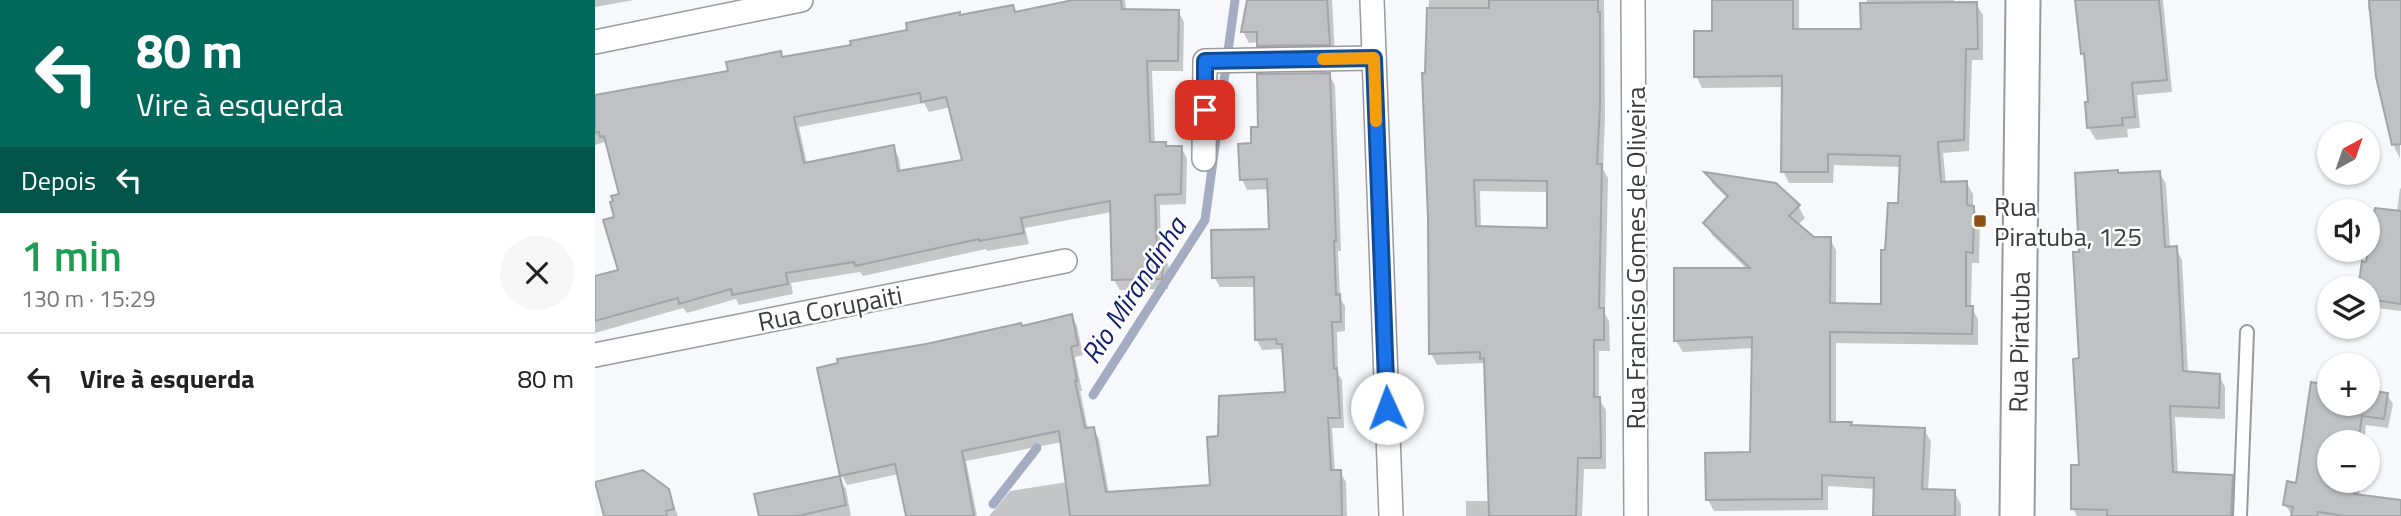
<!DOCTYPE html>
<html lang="pt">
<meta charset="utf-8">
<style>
body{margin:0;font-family:"Titillium Web",sans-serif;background:#f6f6f6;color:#222;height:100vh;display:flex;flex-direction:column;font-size:26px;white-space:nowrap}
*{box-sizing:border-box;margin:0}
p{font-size:23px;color:#767676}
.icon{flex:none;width:38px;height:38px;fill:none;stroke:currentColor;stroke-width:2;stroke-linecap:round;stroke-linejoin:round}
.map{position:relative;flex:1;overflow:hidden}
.side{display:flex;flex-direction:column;background:#fff;width:595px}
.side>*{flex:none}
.guide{background:#00695c;color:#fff;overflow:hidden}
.needle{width:46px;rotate:40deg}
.fabs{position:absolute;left:1722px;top:122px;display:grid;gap:14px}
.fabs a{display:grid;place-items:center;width:63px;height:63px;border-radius:50%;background:#fff;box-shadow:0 2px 5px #0004;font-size:35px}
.pin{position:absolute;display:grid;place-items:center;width:60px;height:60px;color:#fff;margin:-30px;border-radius:14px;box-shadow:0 4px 10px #0006}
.me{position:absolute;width:77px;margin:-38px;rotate:358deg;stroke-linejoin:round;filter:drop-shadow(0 0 5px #0008)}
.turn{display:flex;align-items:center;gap:24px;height:147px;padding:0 21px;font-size:32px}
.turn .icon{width:91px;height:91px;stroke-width:2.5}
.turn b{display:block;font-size:49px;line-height:60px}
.then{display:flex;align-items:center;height:66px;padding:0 21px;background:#0003;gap:14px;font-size:26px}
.round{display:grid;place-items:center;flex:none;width:74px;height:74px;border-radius:37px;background:#f6f6f6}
.summary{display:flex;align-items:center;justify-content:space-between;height:119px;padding:0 21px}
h1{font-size:42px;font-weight:600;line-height:52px;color:#1e9e55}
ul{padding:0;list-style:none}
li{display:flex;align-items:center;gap:21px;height:91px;padding:0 21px;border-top:2px solid #e0e0e0}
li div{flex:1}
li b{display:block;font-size:26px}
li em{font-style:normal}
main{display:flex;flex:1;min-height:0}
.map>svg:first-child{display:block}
.shadow{fill:#0003;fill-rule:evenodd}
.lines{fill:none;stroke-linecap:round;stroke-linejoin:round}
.stream{stroke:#a3acc1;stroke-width:9}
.building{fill:#c0c1c4;stroke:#a3a4a7;stroke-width:2;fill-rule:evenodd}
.service-casing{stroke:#999a9d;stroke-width:16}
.minor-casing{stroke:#999a9d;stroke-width:26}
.secondary-casing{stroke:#999a9d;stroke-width:37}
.service{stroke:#fff;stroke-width:12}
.minor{stroke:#fff;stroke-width:23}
.secondary{stroke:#fff;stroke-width:33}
.route-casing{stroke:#114b97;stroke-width:18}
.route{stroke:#1a73e8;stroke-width:12}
.slow{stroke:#f59e0b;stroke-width:12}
.poi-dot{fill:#8e5015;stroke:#fff;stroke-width:2.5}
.labels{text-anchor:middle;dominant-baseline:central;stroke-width:5;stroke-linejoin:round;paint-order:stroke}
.poi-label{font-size:26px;fill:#3a3b3c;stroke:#fff;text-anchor:start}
.street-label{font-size:26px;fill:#3a3b3c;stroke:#fff}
.water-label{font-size:28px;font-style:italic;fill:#111f70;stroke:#fff}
</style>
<main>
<section class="side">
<div class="guide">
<div class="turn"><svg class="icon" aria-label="left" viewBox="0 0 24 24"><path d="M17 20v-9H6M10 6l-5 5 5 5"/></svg><div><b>80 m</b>Vire à esquerda</div></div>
<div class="then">Depois<svg class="icon" aria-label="left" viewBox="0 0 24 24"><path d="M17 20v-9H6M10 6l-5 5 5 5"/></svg></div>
</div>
<div class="summary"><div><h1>1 min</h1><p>130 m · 15:29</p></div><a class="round"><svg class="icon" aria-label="close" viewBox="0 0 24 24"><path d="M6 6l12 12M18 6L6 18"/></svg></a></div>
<ul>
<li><svg class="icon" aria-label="left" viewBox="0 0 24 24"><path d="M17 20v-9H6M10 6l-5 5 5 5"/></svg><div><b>Vire à esquerda</b></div><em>80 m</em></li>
</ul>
</section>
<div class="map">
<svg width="1806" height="516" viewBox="0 0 1806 516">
<rect width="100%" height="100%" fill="#f7f8fb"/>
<g class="shadow">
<polygon points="0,0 39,0 0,7"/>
<path d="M 486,0 L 530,0 L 531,10 L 583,11 L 589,22 L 588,71 L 557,71 L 560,144 L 570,143 L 573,148 L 586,148 L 592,158 L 591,204 L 565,205 L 566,255 L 574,266 L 573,289 L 525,290 L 519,280 L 517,212 L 430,228 L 434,244 L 392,251 L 391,249 L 268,276 L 265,272 L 196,283 L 198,294 L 144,305 L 141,299 L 92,313 L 88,308 L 0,333 L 0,278 L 25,271 L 22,219 L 26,195 L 13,147 L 10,142 L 0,145 L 0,97 L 135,72 L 185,53 L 188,59 L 258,46 L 365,17 L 417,7 L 421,14 ZM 329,103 L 334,112 L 356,107 L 369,161 L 306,172 L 304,158 L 298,147 L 212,164 L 204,127 Z"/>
<polygon points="654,0 737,0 740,55 670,56 664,42 654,43 648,32"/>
<path d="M 834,0 L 1009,0 L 1010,116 L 1008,169 L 1013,178 L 1010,314 L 1014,321 L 1015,351 L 1004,351 L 1004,399 L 1011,410 L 1011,469 L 989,469 L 987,516 L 871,516 L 871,501 L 895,501 L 890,363 L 842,365 L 836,353 L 831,75 ZM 885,191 L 954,192 L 954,230 L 886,228 Z"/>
<polygon points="1119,0 1204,0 1204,31 1268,31 1272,0 1359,0 1359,4 1381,4 1388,15 1388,60 1377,60 1374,151 1348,153 1351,184 1371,182 1378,194 1378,207 1385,219 1384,263 1377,263 1376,307 1383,319 1383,345 1241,343 1241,423 1256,424 1258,427 1329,430 1336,441 1333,491 1359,492 1366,504 1366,516 1279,516 1280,489 1233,486 1233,510 1119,511 1113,500 1157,454 1159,348 1088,352 1081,341 1153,270 1117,235 1110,223 1133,199 1117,183 1112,174 1203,206 1210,218 1203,225 1219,239 1235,239 1241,250 1241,305 1287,306 1292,252 1305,205 1306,167 1239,165 1238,183 1194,183 1188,171 1188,87 1107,88 1101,76 1118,32"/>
<polygon points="1482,0 1568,0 1577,92 1542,95 1545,128 1532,129 1533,137 1501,140 1494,128 1492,103 1495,103 1491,60 1487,53"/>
<polygon points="1773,0 1806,0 1805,158 1800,149 1783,77 1777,16 1773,9"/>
<polygon points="734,75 740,85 746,251 743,251 745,298 750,306 750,331 742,332 743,374 747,380 749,428 737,428 740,472 745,472 751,482 752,516 394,516 415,491 473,482 467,442 371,461 382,516 313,516 304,474 252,485 247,475 427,328 477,316 482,326 488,355 480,357 487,391 485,391 493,429 498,429 504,439 514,493 617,486 625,438 692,394 689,353 686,349 667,350 662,340 661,287 625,287 619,277 676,231 675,189 652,190 647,180 664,129"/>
<polygon points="1564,172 1571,184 1575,248 1581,248 1587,260 1593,373 1624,375 1630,387 1630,419 1580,417 1583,474 1637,477 1643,488 1642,516 1482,516 1478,509 1486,467 1486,253 1523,175"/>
<polygon points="1805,188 1806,189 1806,311 1773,307 1773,264 1802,212"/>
<polygon points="1717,384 1734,386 1734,404 1773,404 1773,392 1792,395 1798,404 1793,428 1771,425 1769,443 1734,443 1734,481 1765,481 1764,496 1779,516 1698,516 1690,505 1703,485"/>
<polygon points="244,478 251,489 256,516 165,516"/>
<polygon points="73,490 83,516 11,516"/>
</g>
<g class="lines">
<g class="stream">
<polyline points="498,395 610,220 640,0"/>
<polyline points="398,504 442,448"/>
</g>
</g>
<g class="building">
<path d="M 478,0 L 526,0 L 527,9 L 584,10 L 583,61 L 552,61 L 555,142 L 571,142 L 571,146 L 587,146 L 586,194 L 560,195 L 562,253 L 569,253 L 567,279 L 517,280 L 515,201 L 426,218 L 429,233 L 384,241 L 384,239 L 260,266 L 259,262 L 191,273 L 193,284 L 137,295 L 136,289 L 84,304 L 83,298 L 0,321 L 0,276 L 23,270 L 8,220 L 19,217 L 15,202 L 18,201 L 16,196 L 24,194 L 9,136 L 5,137 L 4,132 L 0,133 L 0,95 L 133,71 L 131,62 L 186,51 L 187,57 L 256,45 L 255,41 L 312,30 L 311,23 L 365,12 L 365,15 L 418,5 L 420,12 ZM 325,93 L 326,102 L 351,97 L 367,160 L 303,171 L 299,145 L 209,163 L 199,117 Z"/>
<polygon points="652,0 732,0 735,45 662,46 662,32 646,32"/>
<path d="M 894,0 L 1003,0 L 1003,12 L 1005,12 L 1005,104 L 1002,164 L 1007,164 L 1004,308 L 1009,308 L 1009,340 L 999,340 L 999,397 L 1005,397 L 1006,458 L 983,458 L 981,516 L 894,516 L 889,358 L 885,359 L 885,352 L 834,354 L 833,218 L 827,73 L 830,73 L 832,8 L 894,8 ZM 879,180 L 952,181 L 952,228 L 881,226 Z"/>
<polygon points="1117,0 1198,0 1198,29 1266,29 1265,3 1382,2 1383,49 1371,49 1369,140 1343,142 1346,182 1372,181 1372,205 1379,206 1378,253 1371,252 1371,306 1378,306 1377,334 1235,332 1235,422 1257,422 1256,425 1330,428 1327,489 1360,490 1360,516 1278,516 1279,478 1227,475 1227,499 1111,500 1110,453 1155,452 1157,337 1079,341 1079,268 1155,268 1108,223 1133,196 1109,172 1181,183 1205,205 1194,216 1219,237 1236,237 1235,303 1286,304 1286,250 1290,250 1293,203 1303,203 1305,156 1233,154 1233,172 1186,172 1187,76 1099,77 1099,31 1117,31"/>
<polygon points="1480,0 1564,0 1572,80 1537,83 1540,117 1527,118 1528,125 1492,128 1490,102 1493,102 1489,53 1486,54"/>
<polygon points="1774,0 1806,0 1806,144 1797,145 1781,77"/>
<polygon points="735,73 741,241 739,241 741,295 745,294 746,322 737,322 739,369 742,368 745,418 733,418 736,470 746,470 747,516 475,516 464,431 367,451 379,516 311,516 300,464 245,476 222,368 243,363 242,359 331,344 426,323 427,326 477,314 483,345 476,347 482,381 480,381 490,428 499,427 511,492 615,485 612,437 623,436 624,396 690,392 687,344 682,344 681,339 660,340 659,277 617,278 616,230 674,229 672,179 645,180 643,144 656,143 656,127 663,127 662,74"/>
<polygon points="1523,170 1523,173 1565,171 1570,247 1582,246 1588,371 1625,374 1624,408 1575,406 1578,472 1638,475 1636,516 1512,516 1512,510 1476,509 1476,465 1484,465 1478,359 1484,358 1478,252 1484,252 1480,173"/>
<polygon points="1780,208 1806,211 1806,304 1773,299 1773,289 1763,289 1767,261 1771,262"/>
<polygon points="1716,382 1734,385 1734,404 1773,404 1773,390 1793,393 1789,419 1767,416 1763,443 1734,443 1734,481 1760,481 1759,494 1806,500 1806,516 1749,516 1723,512 1722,516 1696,516 1698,507 1688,505 1692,481 1701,483"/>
<polygon points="48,470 74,489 79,509 71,511 72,516 9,516 0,482"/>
<polygon points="245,476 251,505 203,516 164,516 159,494"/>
</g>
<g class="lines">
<defs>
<polyline id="service" points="1645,516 1652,332"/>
<g id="minor">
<polyline points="777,0 796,516"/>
<polyline points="1038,0 1041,516"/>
<polyline points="0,42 206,0"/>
<polyline points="609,159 610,61 779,58"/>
<polyline points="0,355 470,261"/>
</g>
<polyline id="secondary" points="1422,516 1428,0"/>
</defs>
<use href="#service" class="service-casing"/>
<use href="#minor" class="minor-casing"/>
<use href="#secondary" class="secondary-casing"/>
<use href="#service" class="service"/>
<use href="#minor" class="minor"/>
<use href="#secondary" class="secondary"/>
</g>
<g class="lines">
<defs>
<polyline id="route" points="610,110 610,61 779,58 792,408"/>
</defs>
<use href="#route" class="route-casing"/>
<use href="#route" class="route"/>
<polyline class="slow" points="728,59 779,58 781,121"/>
</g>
<rect class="poi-dot" x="1378" y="214" width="14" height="14" rx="3.5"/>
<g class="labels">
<g class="poi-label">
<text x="1399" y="206">Rua<tspan x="1399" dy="30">Piratuba, 125</tspan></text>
</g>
<g class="street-label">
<text transform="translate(1040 258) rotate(-90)">Rua Franciso Gomes de Oliveira</text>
<text transform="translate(235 308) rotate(-11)">Rua Corupaiti</text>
<text transform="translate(1424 342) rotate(-89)">Rua Piratuba</text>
</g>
<g class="water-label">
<text transform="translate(538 290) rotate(-57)">Rio Mirandinha</text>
</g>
</g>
</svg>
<div class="fabs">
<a><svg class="needle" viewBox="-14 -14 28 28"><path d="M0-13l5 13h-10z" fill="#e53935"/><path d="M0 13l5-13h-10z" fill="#767676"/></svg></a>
<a><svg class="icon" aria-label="sound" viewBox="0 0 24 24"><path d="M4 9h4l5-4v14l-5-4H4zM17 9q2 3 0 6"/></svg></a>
<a><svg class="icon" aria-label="layers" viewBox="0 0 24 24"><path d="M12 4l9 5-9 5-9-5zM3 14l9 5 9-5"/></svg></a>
<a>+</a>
<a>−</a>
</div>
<div class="pin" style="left:610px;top:110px;background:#d93025"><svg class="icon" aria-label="arrive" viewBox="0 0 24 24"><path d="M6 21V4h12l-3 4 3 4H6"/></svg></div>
<svg class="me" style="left:792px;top:408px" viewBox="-20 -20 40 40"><circle r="19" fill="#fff"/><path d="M0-13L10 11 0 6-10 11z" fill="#1a73e8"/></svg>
</div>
</main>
